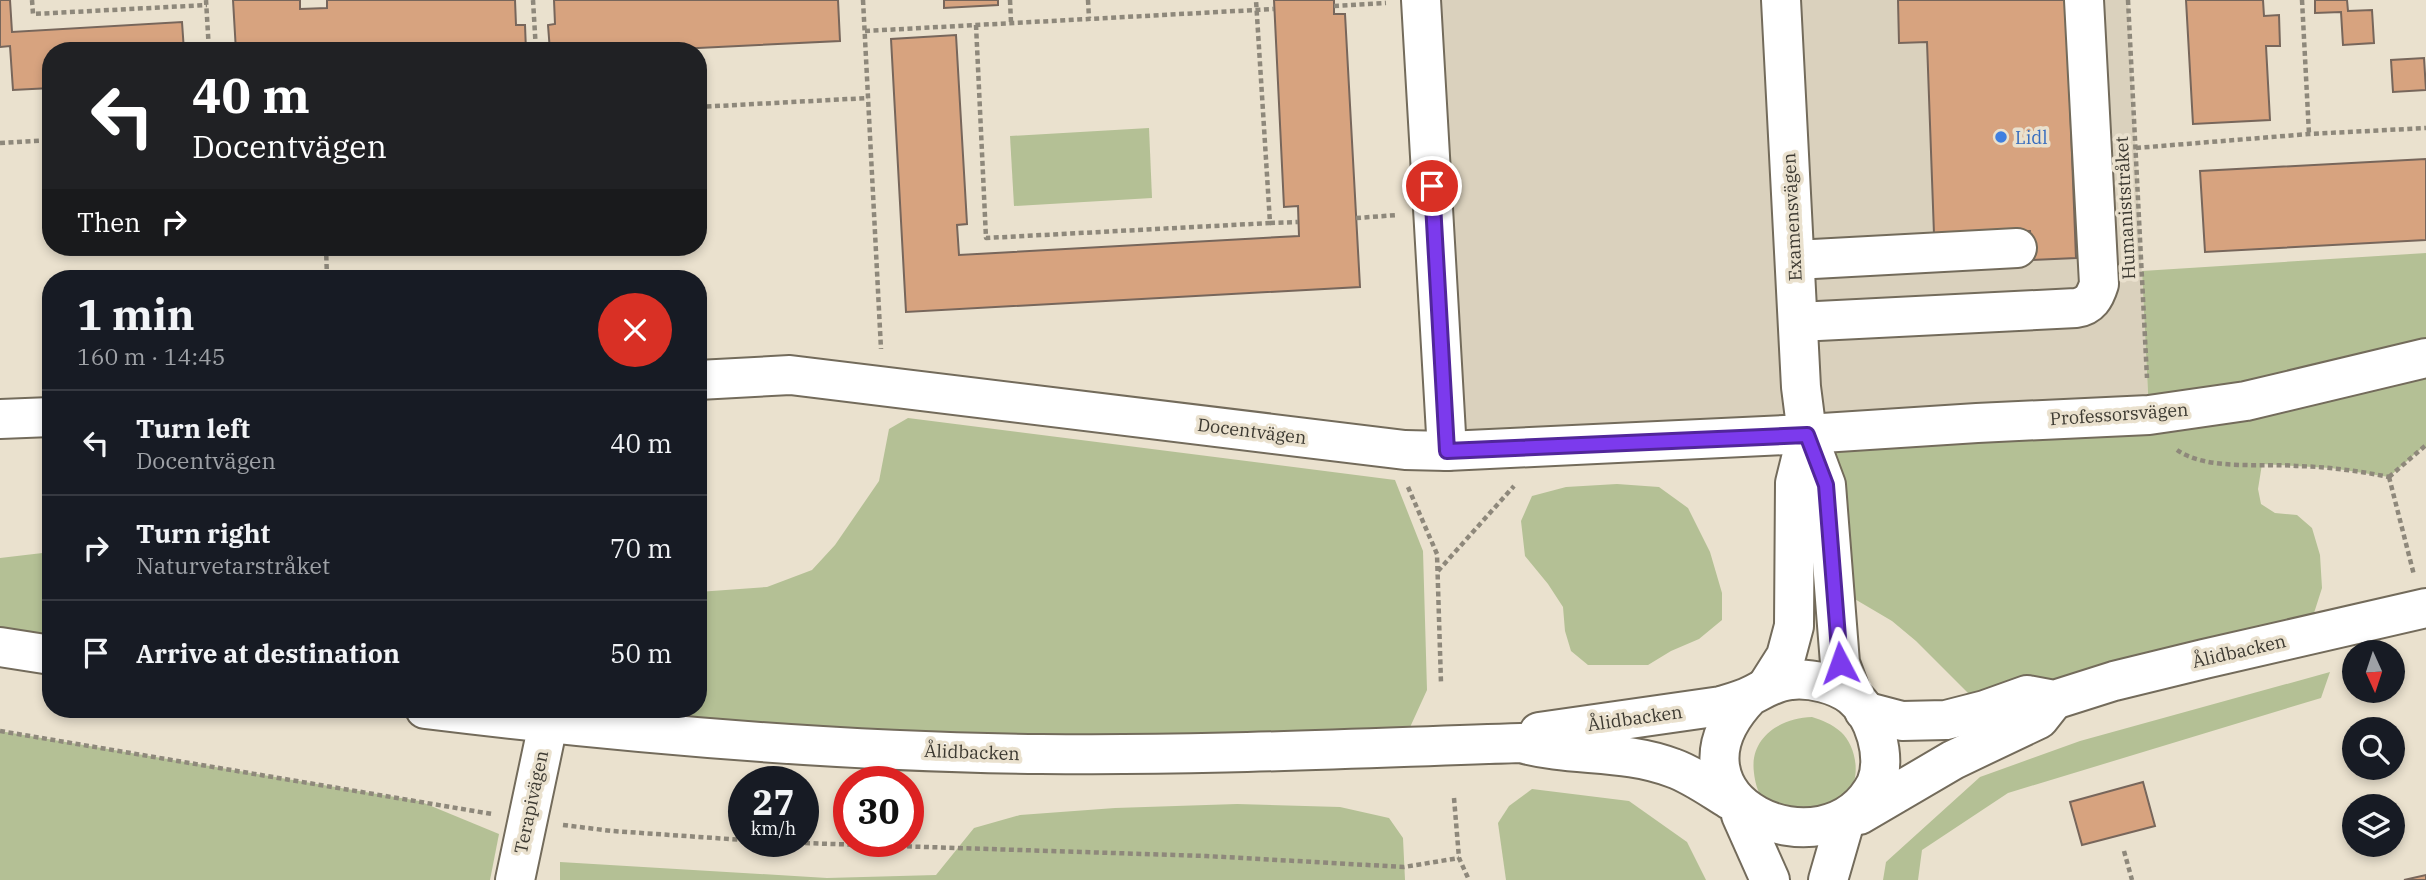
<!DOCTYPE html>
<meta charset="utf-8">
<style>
body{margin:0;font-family:"IBM Plex Serif",serif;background:#20242c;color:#f1f3f6;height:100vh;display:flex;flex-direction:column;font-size:26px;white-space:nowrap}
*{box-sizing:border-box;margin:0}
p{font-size:23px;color:#9ea1a6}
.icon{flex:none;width:38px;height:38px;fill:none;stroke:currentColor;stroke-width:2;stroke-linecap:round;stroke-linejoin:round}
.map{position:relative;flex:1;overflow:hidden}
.drawer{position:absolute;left:42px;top:270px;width:665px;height:448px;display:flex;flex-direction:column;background:#171b24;border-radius:28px;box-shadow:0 4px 10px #0003}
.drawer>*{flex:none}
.top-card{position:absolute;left:42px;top:42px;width:665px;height:214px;border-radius:28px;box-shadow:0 4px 10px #0003;background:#202124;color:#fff;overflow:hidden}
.needle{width:46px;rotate:177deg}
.buttons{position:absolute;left:2342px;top:640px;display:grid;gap:14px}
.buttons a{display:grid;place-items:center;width:63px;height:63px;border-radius:50%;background:#171b24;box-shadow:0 4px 10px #0003;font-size:35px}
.speed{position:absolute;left:728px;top:766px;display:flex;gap:14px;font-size:35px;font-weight:700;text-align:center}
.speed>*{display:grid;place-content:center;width:91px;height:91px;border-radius:50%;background:#171b24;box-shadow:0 4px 10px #0003;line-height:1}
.speed small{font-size:18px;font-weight:400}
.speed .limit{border:10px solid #d22;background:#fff;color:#111}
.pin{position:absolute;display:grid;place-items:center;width:60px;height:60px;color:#fff;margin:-30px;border:4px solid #fff;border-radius:50%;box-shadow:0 2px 7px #0007}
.me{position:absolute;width:77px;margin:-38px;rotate:356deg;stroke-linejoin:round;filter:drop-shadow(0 0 5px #0008)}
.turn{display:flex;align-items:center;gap:24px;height:147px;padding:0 35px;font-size:32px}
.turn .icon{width:91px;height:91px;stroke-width:2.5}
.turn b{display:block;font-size:49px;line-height:60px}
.then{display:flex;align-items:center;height:66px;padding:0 35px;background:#0003;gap:14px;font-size:26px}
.round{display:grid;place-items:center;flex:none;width:74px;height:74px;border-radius:37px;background:#20242c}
.head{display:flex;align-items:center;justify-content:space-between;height:119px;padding:0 35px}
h1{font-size:42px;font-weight:800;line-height:52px}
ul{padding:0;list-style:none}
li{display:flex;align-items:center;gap:21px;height:105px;padding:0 35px;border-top:2px solid #363941}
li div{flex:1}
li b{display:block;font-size:26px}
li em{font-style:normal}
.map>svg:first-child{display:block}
.commercial{fill:#dad1bd}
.green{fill:#b4c095}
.building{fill:#d7a37f;stroke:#77665b;stroke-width:2}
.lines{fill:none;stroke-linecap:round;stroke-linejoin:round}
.minor-casing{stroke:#736b5b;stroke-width:42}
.major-casing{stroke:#736b5b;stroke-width:42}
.path{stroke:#8e887b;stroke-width:4.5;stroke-dasharray:5 3.5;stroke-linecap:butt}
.minor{stroke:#fff;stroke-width:38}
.major{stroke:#fff;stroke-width:38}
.route-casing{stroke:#51269a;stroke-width:18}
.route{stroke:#7c3aed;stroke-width:12}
.shop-dot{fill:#3f7fe0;stroke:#eae1ce;stroke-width:2.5}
.labels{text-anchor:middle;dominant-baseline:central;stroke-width:7;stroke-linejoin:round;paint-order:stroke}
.shop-label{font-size:18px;fill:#366cbe;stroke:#eae1ce;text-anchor:start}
.street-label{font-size:18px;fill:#3c3931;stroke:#eae1ce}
</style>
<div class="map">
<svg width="2426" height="880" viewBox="0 0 2426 880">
<rect width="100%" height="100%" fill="#eae1ce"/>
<polygon class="commercial" points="1420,0 2128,0 2149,415 1447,451"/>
<g class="green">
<polygon points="1149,128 1152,198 1014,206 1010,136"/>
<polygon points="2426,253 2426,448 2424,446 2389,477 2331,468 2262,464 2258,489 2261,504 2275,513 2297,515 2312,528 2320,555 2322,588 2307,635 1985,710 1916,641 1892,621 1836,588 1807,434 2149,414 2142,271"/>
<polygon points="908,418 1395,480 1423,551 1427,690 1401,747 1283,751 425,709 698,709 698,592 767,587 812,570 835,545 879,481 889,429"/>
<polygon points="1617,484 1659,487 1688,508 1710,552 1722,593 1722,620 1699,639 1671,651 1648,665 1588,665 1571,651 1565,631 1563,607 1548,584 1525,556 1521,521 1532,496 1566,487"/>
<polygon points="51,552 51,655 0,647 0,558"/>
<polygon points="2330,672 2321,698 2008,793 1922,850 1918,880 1883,880 1886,862 1980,777 2080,741"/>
<path d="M 1812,717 C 1822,720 1832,724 1841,732 C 1856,746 1861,775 1849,793 C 1843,802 1817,813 1807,819 C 1796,814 1770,806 1763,798 C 1757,792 1755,781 1754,773 C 1749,737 1781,718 1812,717 Z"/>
<polygon points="0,731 419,801 499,834 490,880 0,880"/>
<polygon points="1532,789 1629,801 1687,842 1706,880 1506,880 1498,823 1509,806"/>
<polygon points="1237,804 1340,807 1389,818 1403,838 1405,880 560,880 560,862 827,878 936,875 974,828 1020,815 1115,808"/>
</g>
<g class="building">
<polygon points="0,0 10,0 12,32 182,22 184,51 51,51 51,88 13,90 10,46 0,47"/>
<polygon points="233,0 300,0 300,9 327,8 327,0 515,0 516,25 525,25 526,51 236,51"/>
<polygon points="554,0 838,0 840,41 637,51 550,51 548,25 555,24"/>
<polygon points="944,0 998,0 998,5 944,8"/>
<polygon points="1274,0 1334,0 1334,14 1345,14 1360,287 906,312 891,39 956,35 967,224 957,225 959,255 1299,236 1298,206 1284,207"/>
<polygon points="1898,0 2066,0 2076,258 2031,260 2030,231 1934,234 1927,42 1899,43"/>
<polygon points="2186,0 2263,0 2264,16 2279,15 2280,46 2266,46 2270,120 2193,124"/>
<polygon points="2315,0 2347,0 2348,11 2372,10 2374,43 2343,45 2341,12 2315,13"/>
<polygon points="2424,58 2426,90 2393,92 2391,60"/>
<polygon points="2426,159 2426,240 2205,252 2200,171"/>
<polygon points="2143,782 2155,826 2082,845 2070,802"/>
<polygon points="2426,875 2426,880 2404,880"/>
</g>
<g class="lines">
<defs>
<g id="minor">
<polyline points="1421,0 1447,451"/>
<polyline points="1781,0 1801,387 1807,434 1826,485 1840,663 1852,696"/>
<polyline points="1795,260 2017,248"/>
<path d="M 1798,322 L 2076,308 C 2090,306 2095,297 2099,284 L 2084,0"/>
<polyline points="698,380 790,375 1405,450 1447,451 1807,434 1977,423 2149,415 2246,401 2426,358"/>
<polyline points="0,419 51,417"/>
<polyline points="1767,686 1786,656 1794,626 1795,483 1807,434"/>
<polyline points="1741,815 1770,880"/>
<polyline points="515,880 548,724"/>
<polyline points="1828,880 1843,828"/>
</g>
<g id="major">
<polyline points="0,647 51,655"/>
<path d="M 425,709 C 629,734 835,752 1041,754 C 1201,756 1361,748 1521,743 C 1571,757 1624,749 1673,768 C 1693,775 1712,789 1730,800"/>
<polyline points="1864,711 1902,721 1946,720 1985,710 2027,695 2054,700 2114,681 2204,659 2426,608"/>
<path d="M 1539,732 L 1721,706 C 1731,703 1742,700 1752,695 C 1764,689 1776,681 1791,680 C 1811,678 1836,684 1852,696 C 1875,715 1887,757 1876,784 C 1827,880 1649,801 1750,696"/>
<polyline points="1859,815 1953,760 2039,719 2054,700"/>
</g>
</defs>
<use href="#minor" class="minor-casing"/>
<use href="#major" class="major-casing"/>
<g class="path">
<polyline points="32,0 33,14 207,5"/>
<polyline points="206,0 209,51"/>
<polyline points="533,0 536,51"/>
<polyline points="863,0 881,349"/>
<polyline points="1010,0 1011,22"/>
<polyline points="1088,0 1089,18"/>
<polyline points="2128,0 2147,378"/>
<polyline points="2302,0 2309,134"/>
<polyline points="1334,6 1386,3"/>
<polyline points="976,25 986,238 1270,223 1256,0"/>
<polyline points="865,31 1274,9"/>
<polyline points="698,107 868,98"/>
<polyline points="0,143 51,140"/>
<polyline points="2136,148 2309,134 2426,128"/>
<polyline points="1356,218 1398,215"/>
<polyline points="1270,223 1298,222"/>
<polyline points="326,247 327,278"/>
<path d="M 2177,450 C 2207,471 2263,463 2298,466 C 2329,467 2359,471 2389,477"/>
<polyline points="2389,477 2414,575"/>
<polyline points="2389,477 2426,445"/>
<polyline points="1408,487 1437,554 1441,683"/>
<polyline points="1438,571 1514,486"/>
<polyline points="0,731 492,814"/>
<polyline points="1454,798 1459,858 1469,880"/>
<polyline points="563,825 612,831 744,840"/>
<polyline points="771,842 1206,856 1404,867 1459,858"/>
<polyline points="2124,851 2132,880"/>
</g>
<use href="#minor" class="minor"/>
<use href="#major" class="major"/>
</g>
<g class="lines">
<defs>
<polyline id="route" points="1432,186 1447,451 1807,435 1826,485 1840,663"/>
</defs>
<use href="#route" class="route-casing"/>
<use href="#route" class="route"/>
</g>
<circle class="shop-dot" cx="2001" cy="137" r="7"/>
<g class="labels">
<g class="shop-label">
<text x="2015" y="137">Lidl</text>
</g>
<g class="street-label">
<text transform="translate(2125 208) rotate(-93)">Humaniststråket</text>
<text transform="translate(1792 217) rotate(-93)">Examensvägen</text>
<text transform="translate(2119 414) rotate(-4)">Professorsvägen</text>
<text transform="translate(1252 431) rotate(7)">Docentvägen</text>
<text transform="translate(2239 651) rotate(-13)">Ålidbacken</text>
<text transform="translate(1635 718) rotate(-8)">Ålidbacken</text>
<text transform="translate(972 752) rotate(2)">Ålidbacken</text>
<text transform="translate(531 802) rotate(-78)">Terapivägen</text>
</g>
</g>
</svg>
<div class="buttons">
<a><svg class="needle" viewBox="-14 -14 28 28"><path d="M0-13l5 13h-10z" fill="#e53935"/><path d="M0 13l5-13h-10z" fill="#9ea1a6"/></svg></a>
<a><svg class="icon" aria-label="search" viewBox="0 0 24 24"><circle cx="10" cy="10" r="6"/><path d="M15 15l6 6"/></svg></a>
<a><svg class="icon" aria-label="layers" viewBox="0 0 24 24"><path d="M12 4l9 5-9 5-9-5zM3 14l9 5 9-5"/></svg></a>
</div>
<div class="speed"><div>27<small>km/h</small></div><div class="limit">30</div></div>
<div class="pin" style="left:1432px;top:186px;background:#d93025"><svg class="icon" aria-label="arrive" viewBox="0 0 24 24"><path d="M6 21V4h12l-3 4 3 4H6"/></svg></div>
<svg class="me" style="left:1840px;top:663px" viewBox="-20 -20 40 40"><path d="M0-17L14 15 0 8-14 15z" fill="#7c3aed" stroke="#fff" stroke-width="4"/></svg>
<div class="top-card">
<div class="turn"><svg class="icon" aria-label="left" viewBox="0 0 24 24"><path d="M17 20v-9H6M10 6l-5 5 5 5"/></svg><div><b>40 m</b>Docentvägen</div></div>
<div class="then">Then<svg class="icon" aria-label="right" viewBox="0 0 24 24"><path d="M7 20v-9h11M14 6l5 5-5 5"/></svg></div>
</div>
<section class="drawer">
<div class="head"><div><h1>1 min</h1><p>160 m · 14:45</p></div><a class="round" style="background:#d93025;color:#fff"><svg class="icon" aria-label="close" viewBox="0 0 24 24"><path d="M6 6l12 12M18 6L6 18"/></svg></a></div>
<ul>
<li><svg class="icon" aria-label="left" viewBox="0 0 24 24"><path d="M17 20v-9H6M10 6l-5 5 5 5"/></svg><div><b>Turn left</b><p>Docentvägen</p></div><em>40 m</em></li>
<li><svg class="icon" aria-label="right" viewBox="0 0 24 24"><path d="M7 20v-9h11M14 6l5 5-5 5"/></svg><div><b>Turn right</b><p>Naturvetarstråket</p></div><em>70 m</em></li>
<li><svg class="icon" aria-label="arrive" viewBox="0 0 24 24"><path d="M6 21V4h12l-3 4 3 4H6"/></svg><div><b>Arrive at destination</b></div><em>50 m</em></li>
</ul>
</section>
</div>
